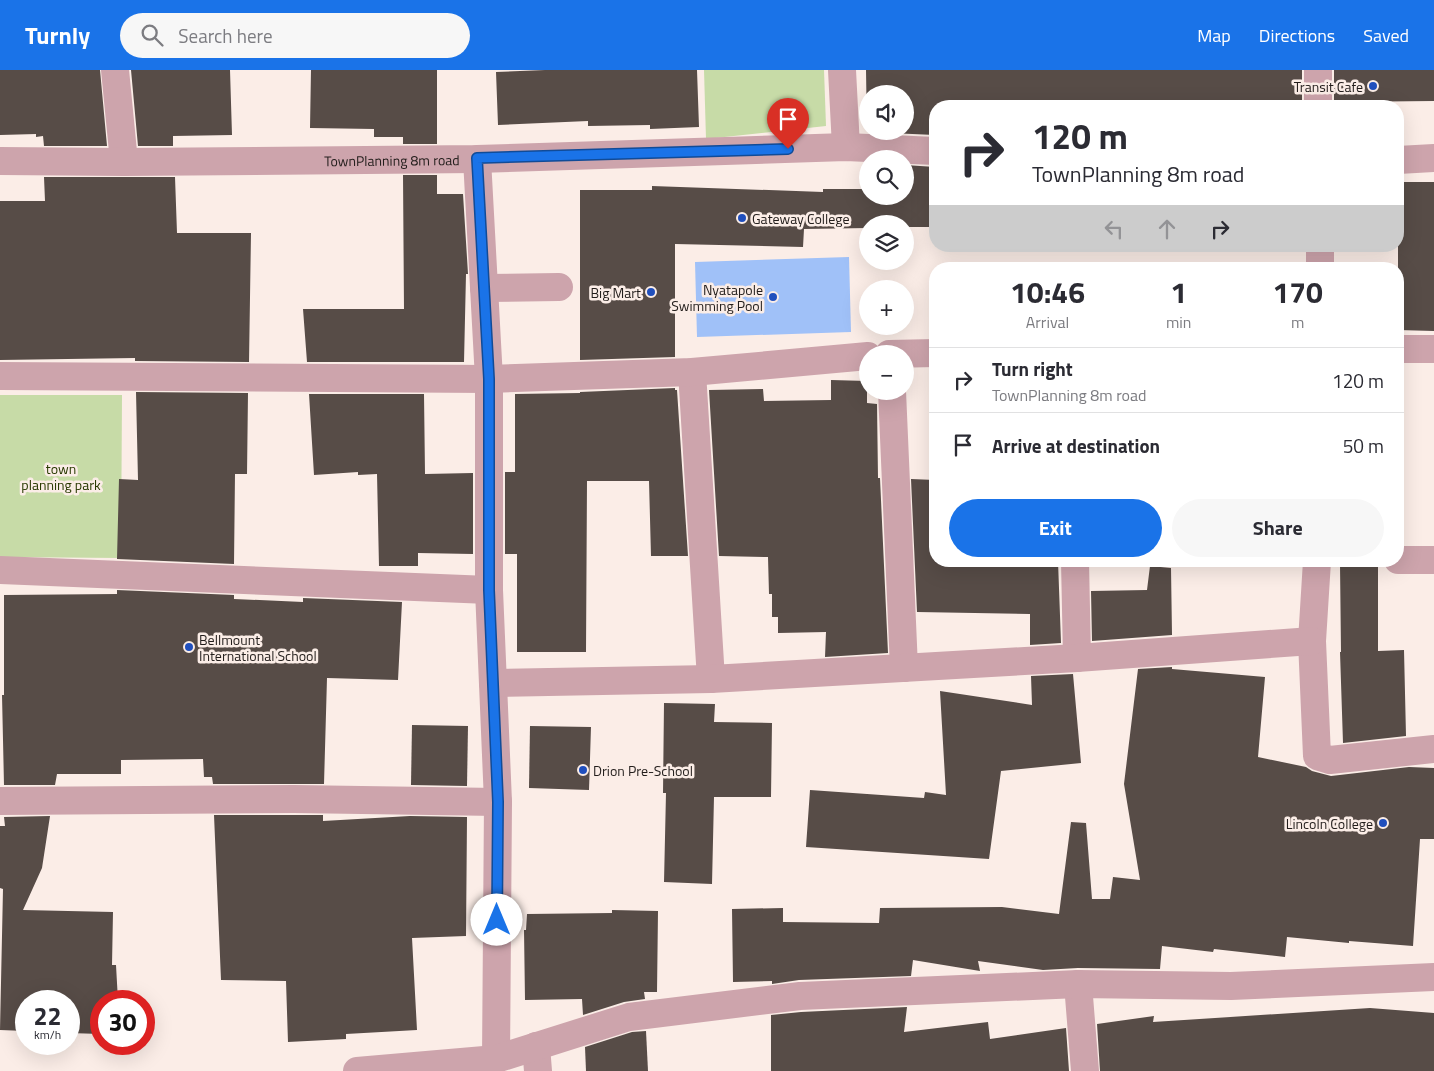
<!DOCTYPE html>
<meta charset="utf-8">
<style>
body{margin:0;font-family:"Titillium Web",sans-serif;background:#f7f7f7;color:#2b2b33;height:100vh;display:flex;flex-direction:column;font-size:19px;white-space:nowrap}
*{box-sizing:border-box;margin:0}
p{font-size:16px;color:#7c7c81}
.icon{flex:none;width:28px;height:28px;fill:none;stroke:currentColor;stroke-width:2;stroke-linecap:round;stroke-linejoin:round}
.map{position:relative;flex:1;overflow:hidden}
.drawer{position:absolute;left:929px;top:192px;width:475px;height:305px;display:flex;flex-direction:column;background:#fff;border-radius:20px;box-shadow:0 5px 20px #0002}
.drawer>*{flex:none}
.top-card{position:absolute;left:929px;top:30px;width:475px;height:152px;border-radius:20px;box-shadow:0 5px 20px #0002;background:#fff;color:#2b2b33;overflow:hidden}
.buttons{position:absolute;left:859px;top:15px;display:grid;gap:10px}
.buttons a{display:grid;place-items:center;width:55px;height:55px;border-radius:50%;background:#fff;box-shadow:0 5px 20px #0002;font-size:25px}
.speed{position:absolute;left:15px;top:920px;display:flex;gap:10px;font-size:25px;font-weight:700;text-align:center}
.speed>*{display:grid;place-content:center;width:65px;height:65px;border-radius:50%;background:#fff;box-shadow:0 5px 20px #0002;line-height:1}
.speed small{font-size:12px;font-weight:400}
.speed .limit{border:8px solid #d22;background:#fff;color:#111}
.pin{position:absolute;display:grid;place-items:center;width:42px;height:42px;color:#fff;margin:-51px -21px;border-radius:50% 50% 50% 0;rotate:-45deg;box-shadow:0 0 5px #0007}
.pin .icon{rotate:45deg}
.me{position:absolute;width:55px;margin:-28px;rotate:0deg;stroke-linejoin:round;filter:drop-shadow(0 0 4px #0008)}
.turn{display:flex;align-items:center;gap:18px;height:105px;padding:0 20px;font-size:22px}
.turn .icon{width:65px;height:65px;stroke-width:2.5}
.turn b{display:block;font-size:35px;line-height:42px}
.lanes{display:flex;align-items:center;height:48px;padding:0 20px;background:#0003;justify-content:center;gap:25px;direction:ltr}
.lanes .off{opacity:.35}
.eta{display:flex;justify-content:space-evenly;align-items:center;height:85px;text-align:center}
.eta b{font-size:30px;font-weight:700;line-height:35px}
.primary-button{display:flex;gap:10px;margin-top:auto;padding:10px 20px}
.primary-button a{flex:1;height:58px;border-radius:30px;background:#1a73e8;color:#fff;font-size:20px;font-weight:700;line-height:58px;text-align:center}
.primary-button a+a{background:#f7f7f7;color:#2b2b33}
ul{padding:0;list-style:none}
li{display:flex;align-items:center;gap:15px;height:65px;padding:0 20px;border-top:1px solid #e1e1e2}
li div{flex:1}
li b{display:block;font-size:19px}
li em{font-style:normal}
header{display:flex;align-items:center;gap:30px;box-sizing:border-box;height:70px;padding:0 25px;background:#1a73e8;color:#fff}
header strong{font-size:24px}
nav{display:flex;gap:28px;margin-inline-start:auto;font-size:18px}
.search{width:350px;height:45px;background:#f7f7f7;display:flex;align-items:center;gap:12px;box-sizing:border-box;padding:0 18px;border-radius:28px;color:#7c7c81;font-size:19px}
.map>svg:first-child{display:block}
.green{fill:#c7dba7}
.water{fill:#a0c1f8}
.building{fill:#574c47;fill-rule:evenodd}
.lines{fill:none;stroke-linecap:round;stroke-linejoin:round}
.minor{stroke:#cda4ac;stroke-width:28}
.route-casing{stroke:#114b97;stroke-width:12}
.route{stroke:#1a73e8;stroke-width:9}
.poi-dot{fill:#204fbd;stroke:#fbede7;stroke-width:2}
.labels{text-anchor:middle;dominant-baseline:central;stroke-width:5;stroke-linejoin:round;paint-order:stroke}
.poi-label{font-size:14px;fill:#221d1b;stroke:#fbede7;text-anchor:end}
.street-label{font-size:14px;fill:#221d1b;stroke:#fbede7}
.park-label{font-size:14px;fill:#283900;stroke:#fbede7}
</style>
<header>
<strong>Turnly</strong>
<div class="search"><svg class="icon" aria-label="search" viewBox="0 0 24 24"><circle cx="10" cy="10" r="6"/><path d="M15 15l6 6"/></svg>Search here</div>
<nav><a>Map</a><a>Directions</a><a>Saved</a></nav>
</header>
<div class="map">
<svg width="1434" height="1001" viewBox="0 0 1434 1001">
<rect width="100%" height="100%" fill="#fbede7"/>
<g class="green">
<polygon points="704,0 824,0 826,56 706,69"/>
<polygon points="0,325 122,325 121,488 0,487"/>
</g>
<polygon class="water" points="849,187 851,262 697,267 695,192"/>
<g class="building">
<polygon points="0,0 100,0 107,76 44,76 43,66 36,67 36,64 0,65"/>
<polygon points="131,0 230,0 232,65 173,66 173,76 138,76"/>
<polygon points="311,0 437,0 437,74 403,74 403,67 374,67 374,59 310,58"/>
<polygon points="545,0 697,0 699,57 650,59 650,55 588,56 588,51 498,55 496,2"/>
<path d="M 866,0 L 1302,0 L 1302,32 L 1287,32 L 1287,36 L 935,36 L 935,65 L 867,62 ZM 868,24 L 905,24 L 905,61 L 868,61 Z"/>
<polygon points="1334,0 1434,0 1434,31 1334,32"/>
<polygon points="867,94 868,126 905,126 905,95 935,97 935,157 905,157 905,154 868,154 868,158 804,159 803,177 675,174 675,287 580,290 580,120 652,120 652,116 823,122 823,119 867,119"/>
<polygon points="403,105 437,105 437,124 463,124 468,204 466,204 464,292 307,292 303,239 404,239"/>
<polygon points="44,107 175,107 177,163 251,163 249,292 135,291 135,288 0,290 0,131 45,131"/>
<polygon points="1398,112 1434,112 1434,261 1398,260"/>
<polygon points="831,310 867,311 867,333 877,334 878,408 880,408 888,583 825,587 826,562 778,563 778,547 772,547 772,524 769,524 768,487 719,486 709,320 763,319 764,331 831,330"/>
<polygon points="675,318 675,320 677,320 688,486 651,486 649,411 587,411 586,582 517,582 517,484 505,484 505,402 515,402 515,324 580,323 580,322"/>
<polygon points="136,322 248,323 247,404 235,404 234,494 117,489 119,409 138,410"/>
<polygon points="309,324 424,324 425,404 473,403 473,484 418,483 418,496 379,496 377,404 358,405 358,402 314,405"/>
<polygon points="911,409 935,410 935,491 1058,491 1061,573 1030,575 1030,544 917,542"/>
<polygon points="1378,493 1378,581 1404,580 1406,666 1343,673 1340,582 1341,582 1340,494"/>
<polygon points="1150,496 1171,498 1172,565 1092,571 1091,521 1147,520"/>
<polygon points="117,520 234,525 234,529 303,532 303,528 402,532 398,610 327,608 324,714 213,714 212,707 204,707 203,689 121,690 121,704 57,704 55,715 4,715 2,625 4,625 4,525 117,524"/>
<polygon points="1172,597 1172,599 1265,607 1258,687 1306,697 1312,701 1331,706 1409,697 1434,698 1434,769 1420,769 1413,876 1349,871 1349,873 1287,867 1285,887 1214,879 1213,882 1162,876 1160,899 1078,898 1043,900 978,891 980,901 913,890 911,906 799,910 772,914 772,911 733,912 732,839 783,838 783,852 879,853 880,838 1002,837 1059,844 1071,752 1086,753 1092,829 1110,829 1113,807 1140,810 1124,714 1138,599"/>
<polygon points="1073,604 1081,693 1001,701 989,789 806,777 810,720 924,728 925,722 946,725 940,621 1032,635 1031,606"/>
<polygon points="664,633 715,634 714,652 772,653 771,727 714,727 712,814 664,812 666,723 663,723"/>
<polygon points="412,655 468,656 467,716 411,715"/>
<polygon points="530,656 591,657 589,720 529,718"/>
<polygon points="214,745 323,745 323,751 410,746 467,747 466,866 412,868 417,960 346,964 346,969 288,972 286,911 221,910"/>
<polygon points="50,746 42,798 23,840 113,842 112,895 116,895 118,931 101,931 101,964 69,963 69,931 26,931 26,961 0,960 3,819 0,818 0,756 5,756 4,747"/>
<polygon points="612,840 658,841 657,922 644,922 645,929 624,932 583,945 582,929 525,930 524,860 526,860 527,844 612,843"/>
<polygon points="907,937 904,962 988,952 990,969 1066,958 1069,1001 771,1001 771,945 801,942"/>
<polygon points="1370,938 1434,943 1434,1001 1100,1001 1097,954 1154,946 1153,952"/>
<polygon points="646,961 648,1001 586,1001 585,977 632,962"/>
</g>
<g class="lines">
<g class="minor">
<polyline points="115,0 124,92"/>
<polyline points="842,0 846,77"/>
<polyline points="1318,0 1318,36"/>
<polyline points="477,89 489,309 489,520 498,732 496,989"/>
<polyline points="1398,90 1434,88"/>
<path id="s1" d="M 0,91 L 124,92 L 477,89 L 846,77 L 935,81"/>
<polyline points="1320,176 1320,199"/>
<polyline points="484,218 559,217"/>
<polyline points="1398,279 1434,279"/>
<polyline points="889,284 935,283"/>
<polyline points="692,302 711,609"/>
<polyline points="0,306 489,309 692,302 868,286"/>
<polyline points="892,321 904,598"/>
<polyline points="1398,490 1434,490"/>
<polyline points="1075,491 1077,588"/>
<polyline points="1317,491 1312,571 1317,686 1330,690 1434,679"/>
<polyline points="0,500 489,520"/>
<polyline points="493,613 711,609 1077,588 1312,571"/>
<polyline points="0,731 294,729 498,732"/>
<polyline points="1078,914 1085,1001"/>
<polyline points="536,976 538,1001"/>
<polyline points="357,1001 496,989 629,947 800,926 1078,914 1231,916 1434,907"/>
</g>
</g>
<g class="lines">
<defs>
<polyline id="route" points="497,850 498,732 489,520 489,309 477,88 788,79"/>
</defs>
<use href="#route" class="route-casing"/>
<use href="#route" class="route"/>
</g>
<g class="poi-dot">
<circle cx="1373" cy="16" r="5"/>
<circle cx="742" cy="148" r="5"/>
<circle cx="651" cy="222" r="5"/>
<circle cx="773" cy="227" r="5"/>
<circle cx="189" cy="577" r="5"/>
<circle cx="583" cy="700" r="5"/>
<circle cx="1383" cy="753" r="5"/>
</g>
<g class="labels">
<g class="poi-label">
<text x="1363" y="16">Transit Cafe</text>
<text x="752" y="148" text-anchor="start">Gateway College</text>
<text x="763" y="219">Nyatapole<tspan x="763" dy="16">Swimming Pool</tspan></text>
<text x="641" y="222">Big Mart</text>
<text x="199" y="569" text-anchor="start">Bellmount<tspan x="199" dy="16">International School</tspan></text>
<text x="593" y="700" text-anchor="start">Drion Pre-School</text>
<text x="1373" y="753">Lincoln College</text>
</g>
<g class="street-label">
<text stroke="none"><textPath href="#s1" startOffset="392">TownPlanning 8m road</textPath></text>
</g>
<g class="park-label">
<text x="61" y="398">town<tspan x="61" dy="16">planning park</tspan></text>
</g>
</g>
</svg>
<div class="buttons">
<a><svg class="icon" aria-label="sound" viewBox="0 0 24 24"><path d="M4 9h4l5-4v14l-5-4H4zM17 9q2 3 0 6"/></svg></a>
<a><svg class="icon" aria-label="search" viewBox="0 0 24 24"><circle cx="10" cy="10" r="6"/><path d="M15 15l6 6"/></svg></a>
<a><svg class="icon" aria-label="layers" viewBox="0 0 24 24"><path d="M12 4l9 5-9 5-9-5zM3 14l9 5 9-5"/></svg></a>
<a>+</a>
<a>−</a>
</div>
<div class="speed"><div>22<small>km/h</small></div><div class="limit">30</div></div>
<div class="pin" style="left:788px;top:79px;background:#d93025"><svg class="icon" aria-label="arrive" viewBox="0 0 24 24"><path d="M6 21V4h12l-3 4 3 4H6"/></svg></div>
<svg class="me" style="left:497px;top:850px" viewBox="-20 -20 40 40"><circle r="19" fill="#fff"/><path d="M0-13L10 11 0 6-10 11z" fill="#1a73e8"/></svg>
<div class="top-card">
<div class="turn"><svg class="icon" aria-label="right" viewBox="0 0 24 24"><path d="M7 20v-9h11M14 6l5 5-5 5"/></svg><div><b>120 m</b>TownPlanning 8m road</div></div>
<div class="lanes"><svg class="icon off" aria-label="left" viewBox="0 0 24 24"><path d="M17 20v-9H6M10 6l-5 5 5 5"/></svg><svg class="icon off" aria-label="ahead" viewBox="0 0 24 24"><path d="M12 20V5M6 11l6-6 6 6"/></svg><svg class="icon" aria-label="right" viewBox="0 0 24 24"><path d="M7 20v-9h11M14 6l5 5-5 5"/></svg></div>
</div>
<section class="drawer">
<div class="eta">
<div><b>10:46</b><p>Arrival</p></div>
<div><b>1</b><p>min</p></div>
<div><b>170</b><p>m</p></div>
</div>
<ul>
<li><svg class="icon" aria-label="right" viewBox="0 0 24 24"><path d="M7 20v-9h11M14 6l5 5-5 5"/></svg><div><b>Turn right</b><p>TownPlanning 8m road</p></div><em>120 m</em></li>
<li><svg class="icon" aria-label="arrive" viewBox="0 0 24 24"><path d="M6 21V4h12l-3 4 3 4H6"/></svg><div><b>Arrive at destination</b></div><em>50 m</em></li>
</ul>
<div class="primary-button"><a>Exit</a><a>Share</a></div>
</section>
</div>
